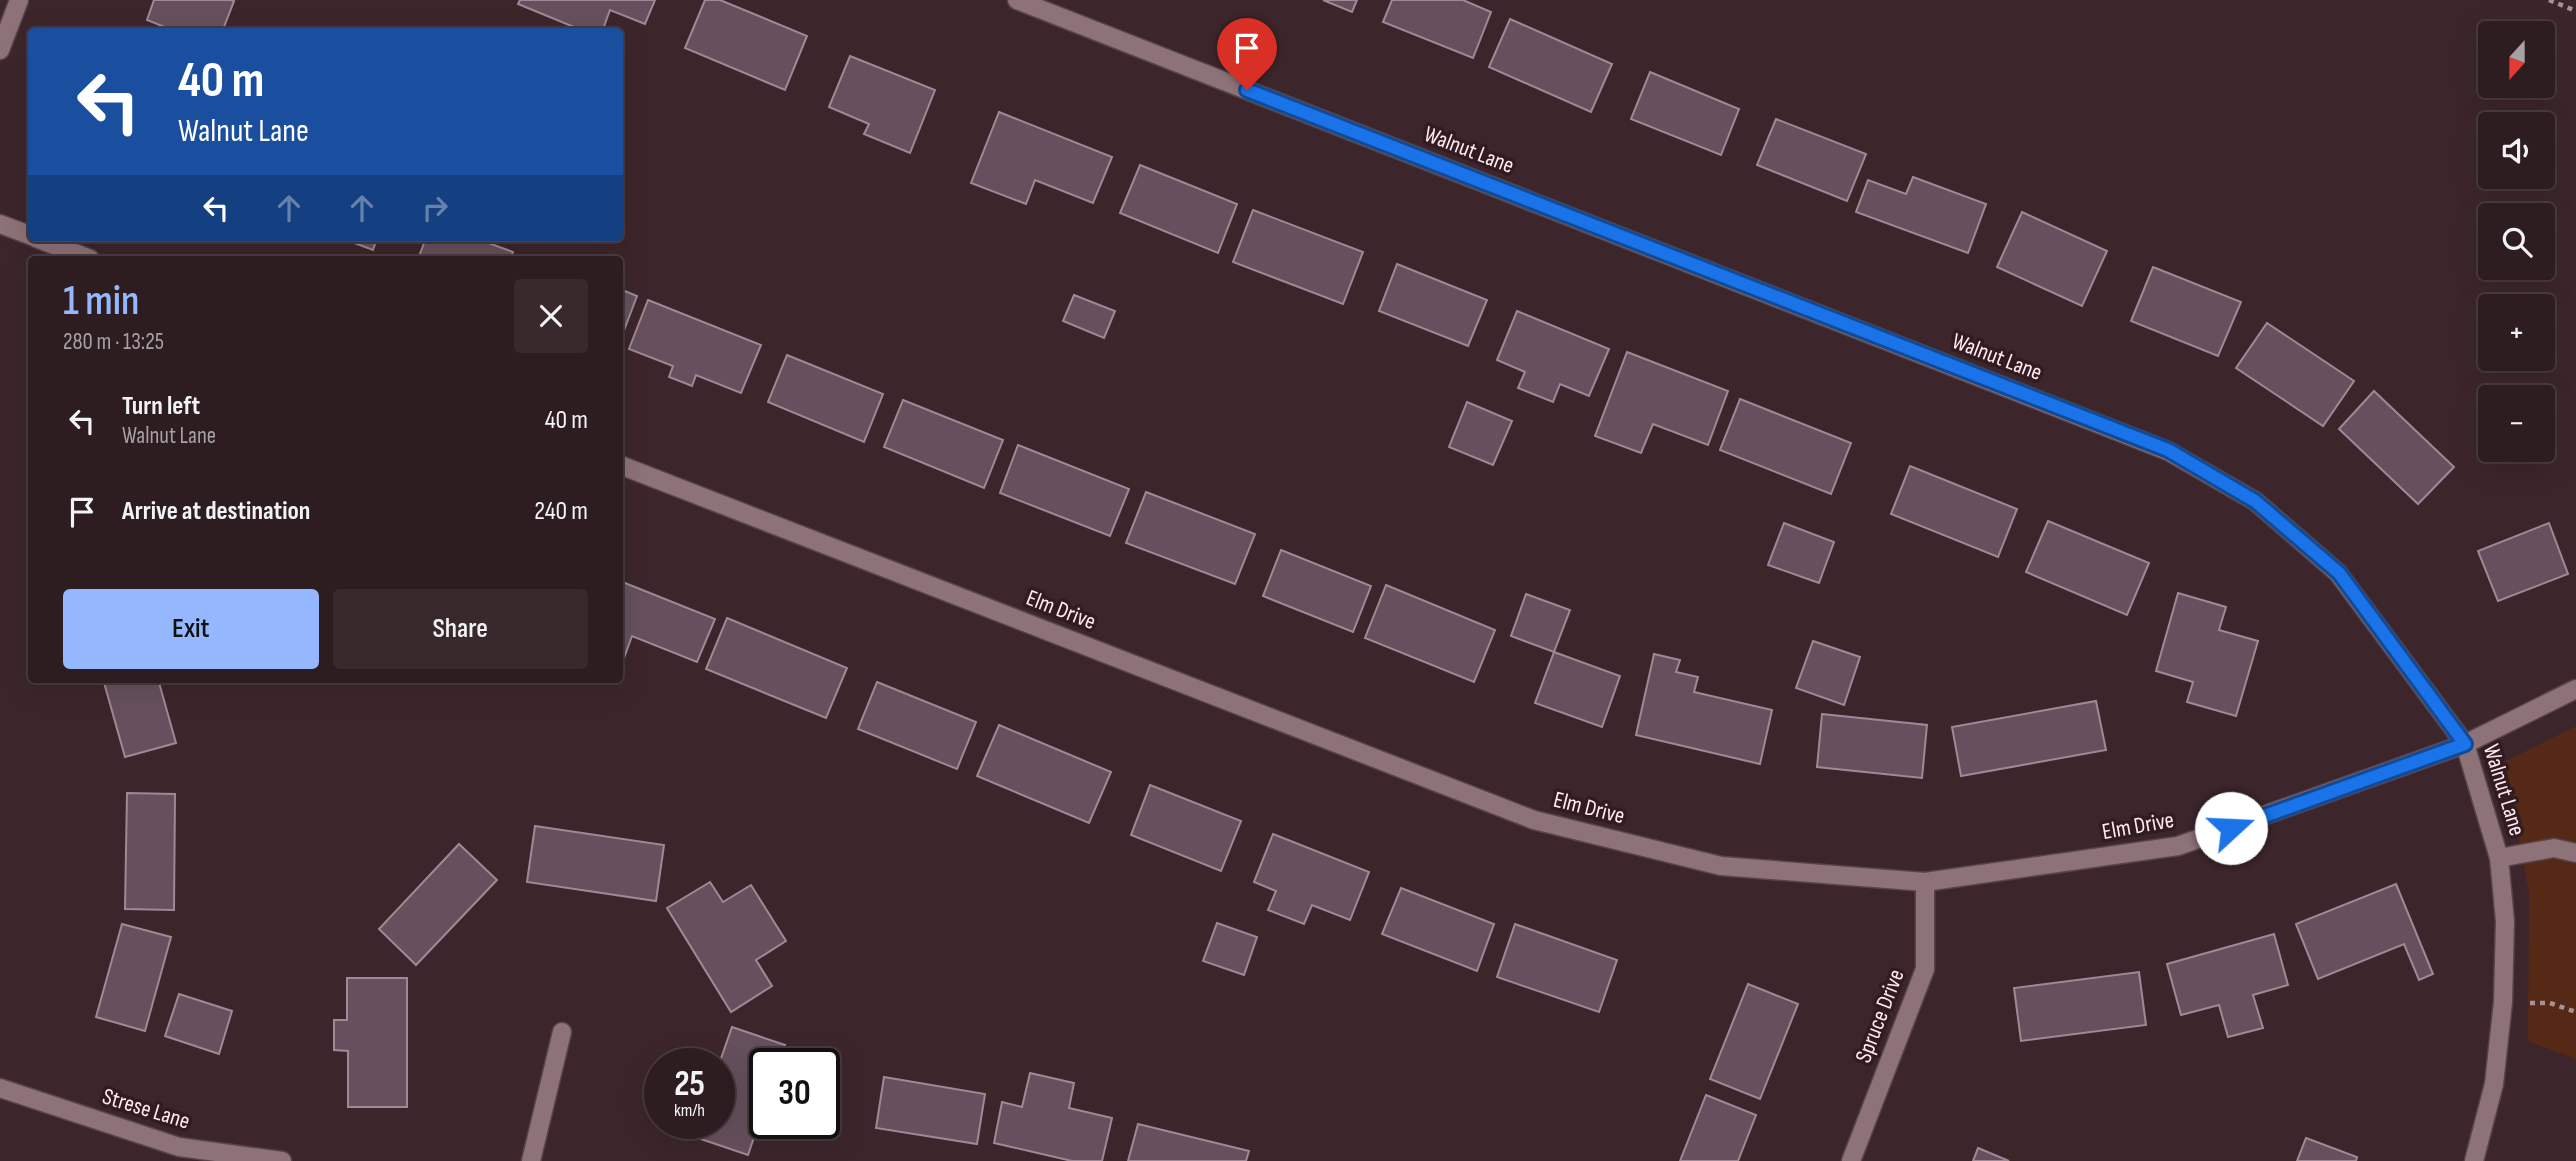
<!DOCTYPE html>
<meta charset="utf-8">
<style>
body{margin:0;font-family:"Sofia Sans Condensed",sans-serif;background:#39292d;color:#f1f3f6;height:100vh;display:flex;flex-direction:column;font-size:26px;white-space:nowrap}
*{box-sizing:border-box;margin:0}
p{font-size:23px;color:#a7a1a5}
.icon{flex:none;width:38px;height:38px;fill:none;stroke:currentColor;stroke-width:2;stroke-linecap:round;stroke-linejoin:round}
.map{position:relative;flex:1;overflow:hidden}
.side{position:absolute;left:28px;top:256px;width:595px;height:427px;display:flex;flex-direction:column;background:#2d1c20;border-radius:7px;box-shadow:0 7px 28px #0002,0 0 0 2px #483a3e}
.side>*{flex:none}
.top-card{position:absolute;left:28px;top:28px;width:595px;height:214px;border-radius:7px;box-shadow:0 7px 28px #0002,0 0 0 2px #483a3e;background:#1a4fa0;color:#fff;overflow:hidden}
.needle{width:46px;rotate:201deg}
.tools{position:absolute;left:2478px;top:21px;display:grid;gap:14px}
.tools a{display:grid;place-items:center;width:77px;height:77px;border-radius:7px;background:#2d1c20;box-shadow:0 7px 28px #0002,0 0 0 2px #483a3e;font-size:35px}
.speed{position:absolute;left:644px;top:1048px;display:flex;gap:14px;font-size:35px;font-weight:700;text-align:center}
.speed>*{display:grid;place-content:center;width:91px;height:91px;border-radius:50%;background:#2d1c20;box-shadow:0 7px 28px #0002,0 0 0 2px #483a3e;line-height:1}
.speed small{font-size:18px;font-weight:400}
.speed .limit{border:4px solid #111;border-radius:10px;background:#fff;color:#111}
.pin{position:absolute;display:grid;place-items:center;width:60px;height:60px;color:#fff;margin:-72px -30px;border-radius:50% 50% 50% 0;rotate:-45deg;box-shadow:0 0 7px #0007}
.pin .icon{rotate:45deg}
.me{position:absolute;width:77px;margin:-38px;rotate:70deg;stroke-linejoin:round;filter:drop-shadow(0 0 5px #0008)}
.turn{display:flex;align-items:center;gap:24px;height:147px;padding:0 35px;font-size:32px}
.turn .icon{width:91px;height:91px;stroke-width:2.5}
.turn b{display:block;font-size:49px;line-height:60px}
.lanes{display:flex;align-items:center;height:66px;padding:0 35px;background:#0003;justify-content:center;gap:35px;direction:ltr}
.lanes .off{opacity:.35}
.round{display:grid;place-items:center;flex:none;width:74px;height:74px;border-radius:7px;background:#39292d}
.head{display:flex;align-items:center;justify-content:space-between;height:119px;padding:0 35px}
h1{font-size:42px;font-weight:600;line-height:52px;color:#94b7fd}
.primary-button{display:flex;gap:14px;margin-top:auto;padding:14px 35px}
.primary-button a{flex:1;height:80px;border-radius:7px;background:#94b7fd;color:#111;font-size:28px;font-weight:600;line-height:80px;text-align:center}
.primary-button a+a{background:#39292d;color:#f1f3f6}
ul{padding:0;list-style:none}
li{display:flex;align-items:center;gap:21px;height:91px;padding:0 35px}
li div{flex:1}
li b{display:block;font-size:26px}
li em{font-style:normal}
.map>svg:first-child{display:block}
.green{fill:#562917}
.building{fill:#66505d;stroke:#a18897;stroke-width:2}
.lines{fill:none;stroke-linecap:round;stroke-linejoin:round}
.minor-casing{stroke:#574449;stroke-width:21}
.path{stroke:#a59296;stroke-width:4.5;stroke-dasharray:5 5;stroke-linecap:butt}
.minor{stroke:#8d7278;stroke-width:18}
.route-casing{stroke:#114b97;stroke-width:18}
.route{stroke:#1a73e8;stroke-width:12}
.labels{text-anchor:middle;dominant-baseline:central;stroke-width:7;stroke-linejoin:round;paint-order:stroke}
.street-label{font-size:23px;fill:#fdedf1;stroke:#321c22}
</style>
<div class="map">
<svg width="2576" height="1161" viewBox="0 0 2576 1161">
<rect width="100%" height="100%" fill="#3c262b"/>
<polygon class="green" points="2576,726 2576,1059 2528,1041 2529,893 2504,762"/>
<g class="building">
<polygon points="154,0 231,0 234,1 222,32 177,32 147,20"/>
<polygon points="520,0 655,0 645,24 610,10 602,32 586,32 518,4"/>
<polygon points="705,0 720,0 807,36 785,90 685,48"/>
<polygon points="1323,0 1357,0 1352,12"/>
<polygon points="1392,0 1463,0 1491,12 1473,58 1383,22"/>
<polygon points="1510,19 1612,64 1591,112 1489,67"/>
<polygon points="850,56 935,90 910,153 864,134 869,124 829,107"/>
<polygon points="1650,72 1739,109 1721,155 1631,119"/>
<polygon points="999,112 1112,157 1093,203 1035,180 1026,204 971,183"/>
<polygon points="1776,119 1866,154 1847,201 1757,165"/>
<polygon points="1140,165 1237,204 1218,253 1120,213"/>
<polygon points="1913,177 1986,204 1968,253 1856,212 1868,180 1906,194"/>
<polygon points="1253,210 1363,252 1343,304 1233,262"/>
<polygon points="2022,212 2107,251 2082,306 1997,267"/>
<polygon points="341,238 377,238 373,250"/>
<polygon points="426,238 475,238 513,252 510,259 418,259"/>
<polygon points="1397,264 1487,300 1468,346 1379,311"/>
<polygon points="2153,267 2241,302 2218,356 2131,321"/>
<polygon points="620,289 637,296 620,341"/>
<polygon points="1074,295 1115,311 1104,338 1063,321"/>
<polygon points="648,300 761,345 741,393 696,375 692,386 669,377 673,366 629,349"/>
<polygon points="1517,311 1609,349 1589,396 1560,384 1553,402 1518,388 1525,372 1497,360"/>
<polygon points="2267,323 2354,381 2323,426 2236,368"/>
<polygon points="1627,352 1728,391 1708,445 1653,424 1641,453 1595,436"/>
<polygon points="787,355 883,394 864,442 768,402"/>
<polygon points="2374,391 2454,467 2418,504 2339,429"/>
<polygon points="1740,399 1851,443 1831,494 1720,450"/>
<polygon points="903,400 1003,440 984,488 884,447"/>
<polygon points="1467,402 1512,421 1493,465 1449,447"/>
<polygon points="1018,445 1129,489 1110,536 1000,493"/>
<polygon points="1910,466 2017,509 1998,557 1891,514"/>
<polygon points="1146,492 1255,534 1235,584 1126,543"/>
<polygon points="2048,521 2149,563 2127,615 2026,572"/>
<polygon points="1784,523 1834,542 1819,583 1768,565"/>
<polygon points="2549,523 2568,574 2498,601 2478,551"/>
<polygon points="1281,550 1371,586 1353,632 1263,596"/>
<polygon points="620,581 715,619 697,662 632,636 624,658 620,656"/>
<polygon points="1386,585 1495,630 1474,682 1365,638"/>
<polygon points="2178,593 2226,607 2219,630 2258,641 2236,716 2187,702 2193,682 2156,671"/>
<polygon points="1526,594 1570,610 1554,652 1511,636"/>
<polygon points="727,618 847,668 826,718 706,669"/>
<polygon points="1813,641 1860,657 1844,705 1796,688"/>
<polygon points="1554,652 1620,676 1602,727 1535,703"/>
<polygon points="1654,654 1680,660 1676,672 1698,677 1694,692 1772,710 1760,764 1636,735"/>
<polygon points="103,679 158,679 176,743 125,757"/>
<polygon points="877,682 976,722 957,769 858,729"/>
<polygon points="2096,701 2106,750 1961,776 1952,727"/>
<polygon points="1822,714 1927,725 1922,778 1817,767"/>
<polygon points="999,725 1111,772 1089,823 977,776"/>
<polygon points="1150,785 1241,821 1221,871 1131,835"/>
<polygon points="127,793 175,794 174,910 125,909"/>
<polygon points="535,826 664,845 656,901 527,882"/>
<polygon points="1273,834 1369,872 1350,920 1312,905 1304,924 1268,910 1276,891 1254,882"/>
<polygon points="459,844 497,880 416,965 379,929"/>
<polygon points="710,882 723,902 751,885 786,941 756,960 772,986 731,1012 667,908"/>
<polygon points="2396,884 2433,974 2419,980 2404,944 2318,979 2296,924"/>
<polygon points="1401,888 1494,924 1477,971 1382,934"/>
<polygon points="1217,923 1257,937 1244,975 1203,961"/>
<polygon points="122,924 171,937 145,1031 96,1017"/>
<polygon points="1515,924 1617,960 1599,1012 1497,977"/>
<polygon points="2274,934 2288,985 2253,995 2263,1028 2228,1037 2219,1005 2181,1015 2167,964"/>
<polygon points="2139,972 2146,1025 2021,1041 2014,988"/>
<polygon points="347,978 407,978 407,1107 348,1107 348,1051 334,1050 334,1020 347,1020"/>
<polygon points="1748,984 1798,1004 1760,1099 1710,1079"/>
<polygon points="179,994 232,1011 219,1054 165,1036"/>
<polygon points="732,1027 785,1045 779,1064 765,1064 765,1105 748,1155 695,1137 699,1124 719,1124 719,1064"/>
<polygon points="1030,1073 1074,1083 1069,1108 1112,1118 1102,1161 1072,1161 994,1143 1002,1102 1022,1107"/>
<polygon points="884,1077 985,1094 977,1144 876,1128"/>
<polygon points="1706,1095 1756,1115 1738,1161 1680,1161"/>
<polygon points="1138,1124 1249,1151 1246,1161 1128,1161"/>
<polygon points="2306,1138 2357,1157 2356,1161 2297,1161"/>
<polygon points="1978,1148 2009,1161 1973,1161"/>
</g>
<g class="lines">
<defs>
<g id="minor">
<polyline points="1017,0 2168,451 2255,501 2338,573 2465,744 2499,858 2505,921 2503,1002 2494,1084 2474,1161"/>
<polyline points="0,50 19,0"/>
<polyline points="0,224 32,236"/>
<polyline points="36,238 90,259"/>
<polyline points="620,465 1534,820 1721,866 1925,882 2178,846 2465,744 2576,689"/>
<polyline points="2499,858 2554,848 2576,853"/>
<polyline points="0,1088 179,1147 282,1161"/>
<polyline points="531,1161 562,1032"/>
<polyline points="1851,1161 1925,969 1925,882"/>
</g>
</defs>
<use href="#minor" class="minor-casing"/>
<g class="path">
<polyline points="2549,0 2576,11"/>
<polyline points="2530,1003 2550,1003 2576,1012"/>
</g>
<use href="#minor" class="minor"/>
</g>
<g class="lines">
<defs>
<polyline id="route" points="1247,90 2168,450 2255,501 2339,573 2465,744 2231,828"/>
</defs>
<use href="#route" class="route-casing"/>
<use href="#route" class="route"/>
</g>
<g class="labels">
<g class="street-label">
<text transform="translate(1469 150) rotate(21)">Walnut Lane</text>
<text transform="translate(1997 357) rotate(21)">Walnut Lane</text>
<text transform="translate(1061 610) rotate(21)">Elm Drive</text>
<text transform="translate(2504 790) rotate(73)">Walnut Lane</text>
<text transform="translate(1589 808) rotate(14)">Elm Drive</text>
<text transform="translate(2138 826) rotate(-10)">Elm Drive</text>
<text transform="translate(1880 1016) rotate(-69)">Spruce Drive</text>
<text transform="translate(146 1109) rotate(17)">Strese Lane</text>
</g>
</g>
</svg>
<div class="tools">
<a><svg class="needle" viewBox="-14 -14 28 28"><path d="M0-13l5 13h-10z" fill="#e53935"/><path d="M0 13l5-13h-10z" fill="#a7a1a5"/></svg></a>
<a><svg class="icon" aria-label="sound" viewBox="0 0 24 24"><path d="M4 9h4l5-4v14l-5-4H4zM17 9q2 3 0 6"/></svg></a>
<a><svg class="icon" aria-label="search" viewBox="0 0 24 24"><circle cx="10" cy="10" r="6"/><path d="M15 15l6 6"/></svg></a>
<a>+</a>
<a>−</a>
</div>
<div class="speed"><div>25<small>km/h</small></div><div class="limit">30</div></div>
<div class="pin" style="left:1247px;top:90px;background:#d93025"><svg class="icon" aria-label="arrive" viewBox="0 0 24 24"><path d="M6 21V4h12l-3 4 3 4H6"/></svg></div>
<svg class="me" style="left:2231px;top:828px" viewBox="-20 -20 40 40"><circle r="19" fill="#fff"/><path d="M0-13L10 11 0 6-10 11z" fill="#1a73e8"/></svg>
<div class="top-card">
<div class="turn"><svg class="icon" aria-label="left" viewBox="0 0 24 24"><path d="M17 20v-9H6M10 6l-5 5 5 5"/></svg><div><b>40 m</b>Walnut Lane</div></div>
<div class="lanes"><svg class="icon" aria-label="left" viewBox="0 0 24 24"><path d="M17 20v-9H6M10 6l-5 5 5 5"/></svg><svg class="icon off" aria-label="ahead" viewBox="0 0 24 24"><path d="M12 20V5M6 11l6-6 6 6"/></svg><svg class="icon off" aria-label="ahead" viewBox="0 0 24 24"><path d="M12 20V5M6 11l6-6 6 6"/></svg><svg class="icon off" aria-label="right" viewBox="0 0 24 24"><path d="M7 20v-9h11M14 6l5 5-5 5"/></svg></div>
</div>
<section class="side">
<div class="head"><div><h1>1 min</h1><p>280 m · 13:25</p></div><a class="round"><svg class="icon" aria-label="close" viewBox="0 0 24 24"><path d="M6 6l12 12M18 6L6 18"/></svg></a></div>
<ul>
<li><svg class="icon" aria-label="left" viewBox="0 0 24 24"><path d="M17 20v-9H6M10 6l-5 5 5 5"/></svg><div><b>Turn left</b><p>Walnut Lane</p></div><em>40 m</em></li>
<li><svg class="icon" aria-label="arrive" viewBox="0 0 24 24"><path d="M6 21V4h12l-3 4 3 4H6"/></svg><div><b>Arrive at destination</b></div><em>240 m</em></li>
</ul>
<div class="primary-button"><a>Exit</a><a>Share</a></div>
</section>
</div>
